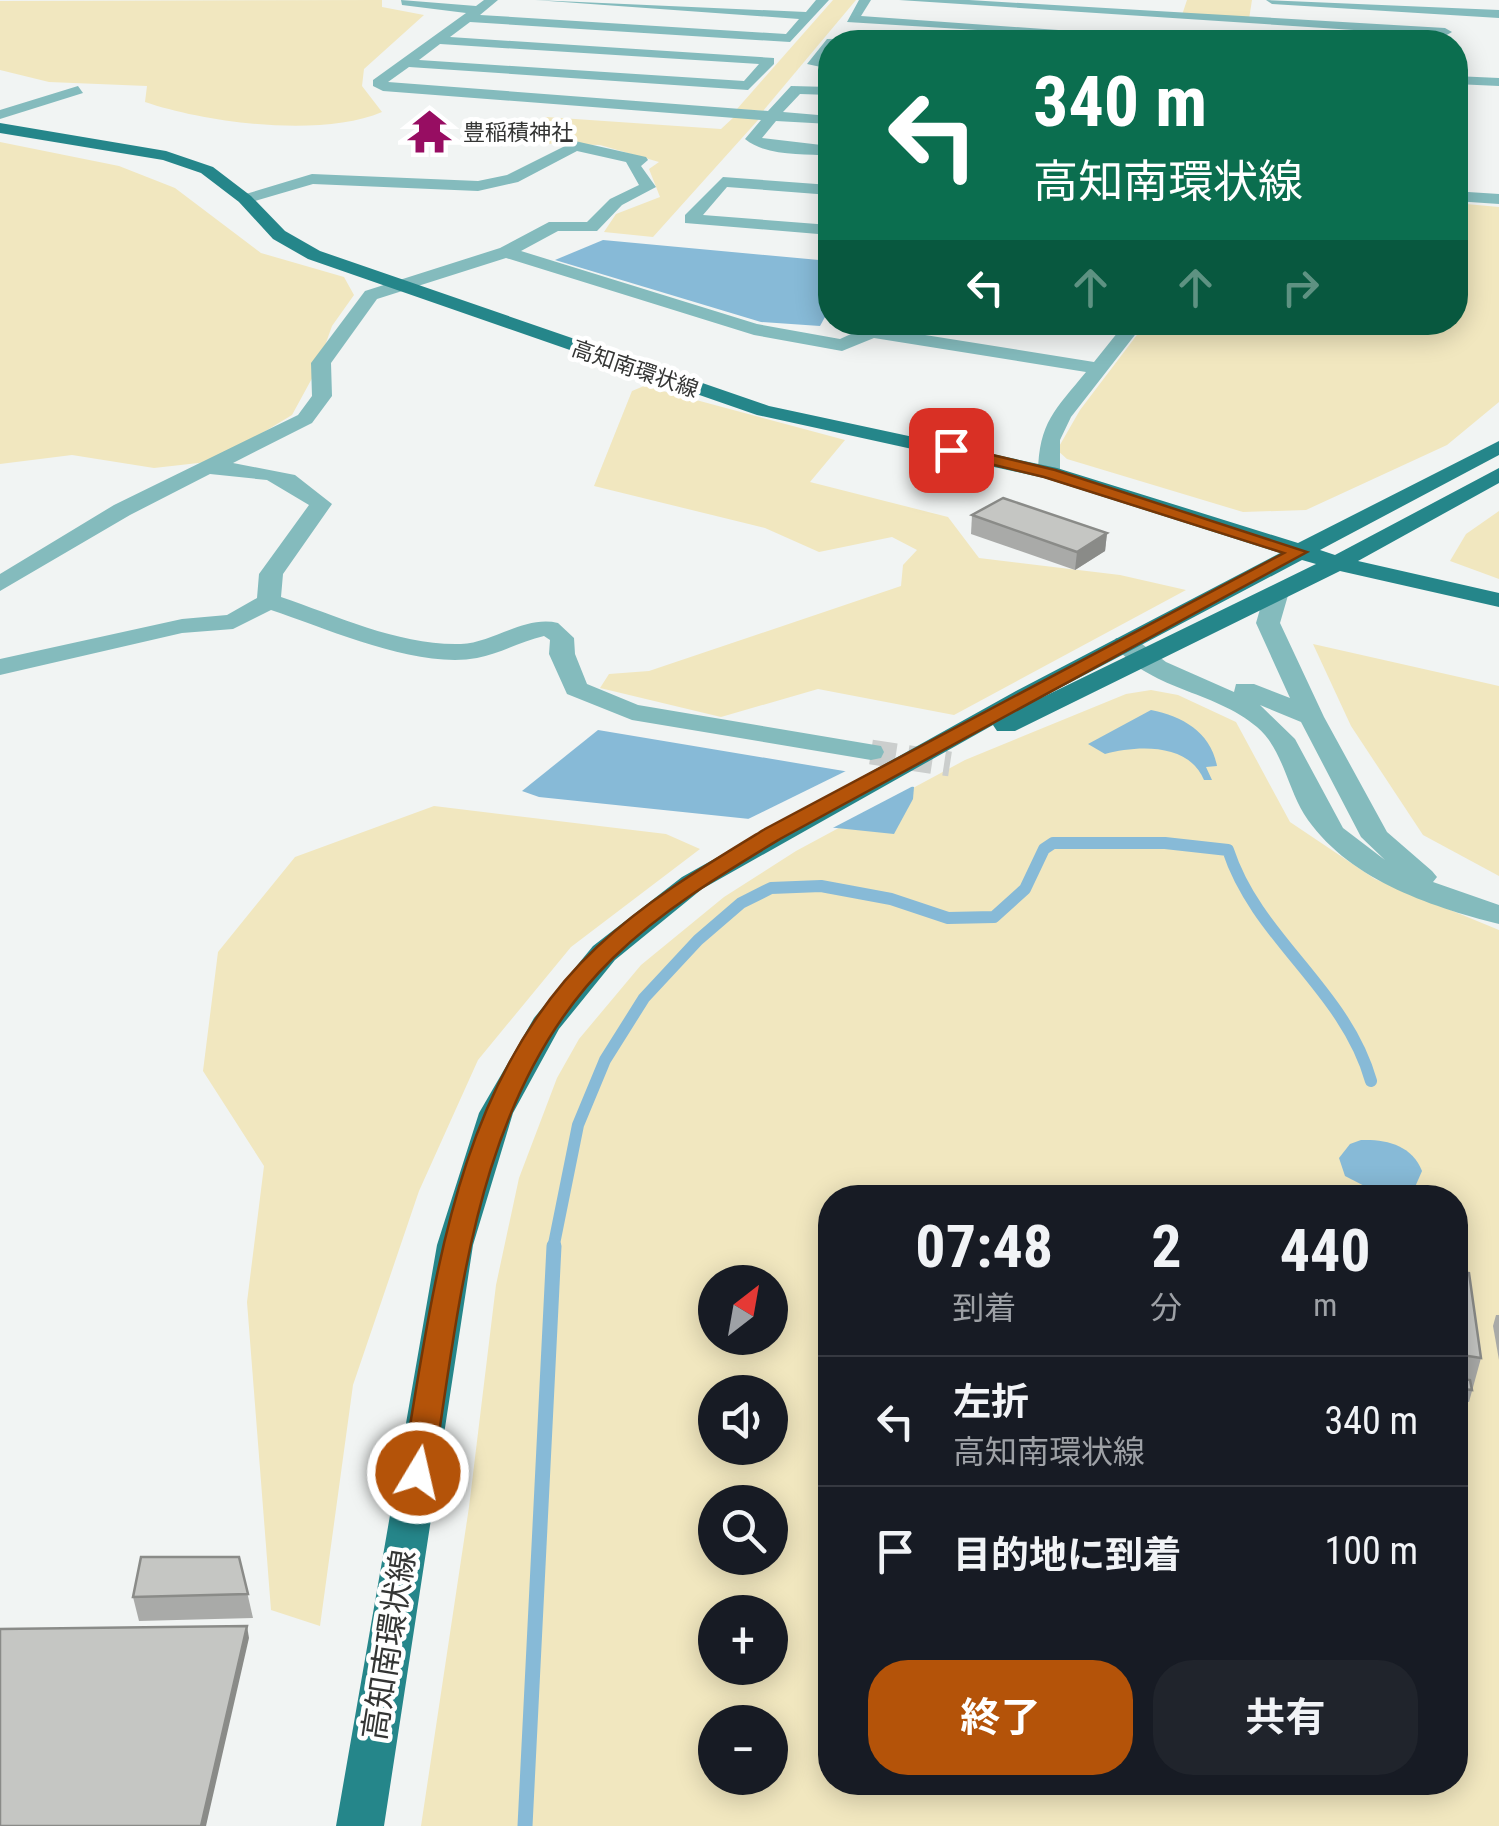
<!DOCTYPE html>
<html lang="ja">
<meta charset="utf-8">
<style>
body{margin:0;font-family:"Roboto Condensed","Noto Sans JP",sans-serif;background:#20242c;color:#f1f3f6;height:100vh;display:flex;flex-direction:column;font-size:38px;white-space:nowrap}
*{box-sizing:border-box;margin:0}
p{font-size:32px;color:#9ea1a6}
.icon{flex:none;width:55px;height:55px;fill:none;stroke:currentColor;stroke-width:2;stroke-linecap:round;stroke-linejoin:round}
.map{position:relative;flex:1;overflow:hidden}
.details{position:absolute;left:818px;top:1185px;width:650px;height:610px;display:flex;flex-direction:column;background:#171b24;border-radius:40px;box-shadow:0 5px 25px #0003}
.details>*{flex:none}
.banner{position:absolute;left:818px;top:30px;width:650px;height:305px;border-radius:40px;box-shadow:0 5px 25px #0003;background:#0b6e4f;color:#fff;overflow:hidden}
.needle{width:65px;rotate:31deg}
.controls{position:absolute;left:698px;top:1265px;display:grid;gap:20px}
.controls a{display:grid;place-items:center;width:90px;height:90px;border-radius:50%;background:#171b24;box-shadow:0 5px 25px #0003;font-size:50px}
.pin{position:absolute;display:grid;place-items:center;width:85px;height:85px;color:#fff;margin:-42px;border-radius:20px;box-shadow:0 5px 15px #0006}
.me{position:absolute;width:110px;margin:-55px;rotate:9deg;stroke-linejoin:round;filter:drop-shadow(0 0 8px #0008)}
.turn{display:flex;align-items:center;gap:35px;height:210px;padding:0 50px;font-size:45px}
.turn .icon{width:130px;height:130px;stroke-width:2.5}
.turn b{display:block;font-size:70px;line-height:85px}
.lanes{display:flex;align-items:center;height:95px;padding:0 50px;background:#0003;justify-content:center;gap:50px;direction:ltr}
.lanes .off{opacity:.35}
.eta{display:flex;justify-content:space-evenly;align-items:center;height:170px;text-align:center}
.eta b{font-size:60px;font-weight:700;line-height:70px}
.cta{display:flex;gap:20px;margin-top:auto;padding:20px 50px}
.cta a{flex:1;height:115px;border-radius:40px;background:#b45309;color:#fff;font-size:40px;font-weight:700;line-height:115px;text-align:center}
.cta a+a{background:#20242c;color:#f1f3f6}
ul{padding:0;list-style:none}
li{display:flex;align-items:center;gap:30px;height:130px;padding:0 50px;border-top:2px solid #363941}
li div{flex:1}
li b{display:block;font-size:38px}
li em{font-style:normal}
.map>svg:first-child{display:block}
.green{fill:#f1e7bf;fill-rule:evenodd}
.water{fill:#87bad7}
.pier{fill:#f1f4f3}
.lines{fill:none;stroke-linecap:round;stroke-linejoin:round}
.stream-far1{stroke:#87bad7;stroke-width:12}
.stream{stroke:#87bad7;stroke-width:15}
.minor-tunnel{stroke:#cbcecd;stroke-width:25;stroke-dasharray:25 12;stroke-linecap:butt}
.minor{fill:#84bbbd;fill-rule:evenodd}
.major{fill:#25868a;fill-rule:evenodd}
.wall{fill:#a9aaa8}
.shaded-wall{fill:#8a8b88}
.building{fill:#c5c6c3;stroke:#8a8b88;stroke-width:2.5}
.route{fill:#b45309;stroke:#753606;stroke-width:2.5}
.labels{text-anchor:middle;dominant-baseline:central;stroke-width:9;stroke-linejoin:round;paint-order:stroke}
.far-poi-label{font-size:22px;fill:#343534;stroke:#fff;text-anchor:start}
.far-street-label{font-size:22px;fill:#343534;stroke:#fff}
.near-street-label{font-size:32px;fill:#343534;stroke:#fff}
</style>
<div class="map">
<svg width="1499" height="1826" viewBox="0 0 1499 1826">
<rect width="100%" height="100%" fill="#f1f4f3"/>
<g class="green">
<path d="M 382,0 L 382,7 L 424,15 L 364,69 L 362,86 L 382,112 C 321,138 207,123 145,102 L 147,86 L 49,82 L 0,70 L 0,1 Z"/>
<polygon points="833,0 856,0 763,111 737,109"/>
<polygon points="1187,0 1252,0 1249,19 1182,15"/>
<polygon points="546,117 721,129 734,117 759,119 653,237 604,232 616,214 660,197 649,169 659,162 600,145 521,143"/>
<polygon points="0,142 119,166 175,188 261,253 344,277 354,295 332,326 316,371 292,415 216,461 154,468 72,455 0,464"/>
<polygon points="1455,203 1499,207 1499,402 1447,445 1306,510 1243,512 1067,459 1057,450 1080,410 1146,323 1455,322"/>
<polygon points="644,386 845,440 810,482 948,517 979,558 1120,575 1186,590 954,715 818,689 721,717 600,688 609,674 649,671 901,586 903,565 917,550 892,537 819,552 765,528 594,486 632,391"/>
<polygon points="1499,511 1499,579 1450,561 1466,534"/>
<polygon points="1313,644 1499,686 1499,876 1423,835 1351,726"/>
<path d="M 1151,690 L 1178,695 L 1236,722 L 1290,822 L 1375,879 L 1499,930 L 1499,1826 L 421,1826 L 469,1507 L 496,1285 L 519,1178 L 557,1078 L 579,1039 L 641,965 L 724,897 L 796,851 L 965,760 L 1126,694 ZM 830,1198 L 1455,1198 L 1455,1782 L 830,1782 ZM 715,1282 L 770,1282 L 770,1338 L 715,1338 ZM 715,1392 L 770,1392 L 770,1448 L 715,1448 ZM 715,1502 L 770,1502 L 770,1558 L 715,1558 ZM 715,1612 L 770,1612 L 770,1668 L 715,1668 ZM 715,1722 L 770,1722 L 770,1778 L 715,1778 Z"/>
<polygon points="434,806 666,834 700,849 571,947 478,1060 419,1191 353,1385 320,1626 271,1610 247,1302 264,1166 203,1071 218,952 295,857"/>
</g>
<g class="water">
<polygon points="603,240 830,261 830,308 820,326 761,322 555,260"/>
<path d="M 1151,710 C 1183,716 1211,733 1217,766 L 1206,767 L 1212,780 L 1204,780 C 1189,743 1138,745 1105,754 L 1088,744 Z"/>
<polygon points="598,730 844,771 914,787 913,799 894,834 539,797 522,791"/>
<path d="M 1361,1140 C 1386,1139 1412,1145 1422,1171 L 1415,1187 L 1380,1194 L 1345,1176 L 1339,1158 L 1350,1144 Z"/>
</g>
<polygon class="pier" points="852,768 917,784 825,832 740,823"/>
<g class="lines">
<path class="stream-far1" d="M 553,1249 L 578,1125 L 605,1060 L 644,998 L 698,940 L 741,903 L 771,888 L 821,886 L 891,899 L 948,918 L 994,917 L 1025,889 L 1044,849 L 1053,843 L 1165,843 L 1228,850 C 1257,939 1345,989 1371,1081"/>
<polyline class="stream" points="525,1826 554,1246"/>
<polyline class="minor-tunnel" points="871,752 950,764"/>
<g class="minor">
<path d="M 401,0 L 476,6 L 484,0 L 498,0 L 480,15 L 786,34 L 799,19 L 535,0 L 806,12 L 816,0 L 829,0 L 790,42 L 470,22 L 450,37 L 774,58 L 774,64 L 748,90 L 409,67 L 388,82 L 768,111 L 791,86 L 830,87 L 830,95 L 800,94 L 783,112 L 830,116 L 830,124 L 776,121 L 762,138 L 830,146 L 830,156 C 802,153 767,157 745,139 L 761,120 L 383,91 L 373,86 L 373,80 L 466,13 L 402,5 ZM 440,44 L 759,64 L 744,81 L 419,60 Z"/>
<polygon points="859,0 871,0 861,16 1115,34 1108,38 847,22"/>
<polygon points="899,0 969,0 1445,28 1452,32 1445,36"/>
<polygon points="1266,0 1499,10 1499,18 1272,4"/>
<polygon points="1170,34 1241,38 1248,42 1165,41"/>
<polygon points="866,38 873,42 830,42 824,60 830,61 830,69 807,64 827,39"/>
<polygon points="1455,76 1499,78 1499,86 1455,84"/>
<polygon points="78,86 83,93 0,119 0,110"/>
<polygon points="1455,134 1463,139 1468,192 1499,194 1499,204 1455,201"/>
<path d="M 575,141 L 646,157 L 648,160 L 641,166 L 656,187 L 622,205 L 597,231 L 558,231 L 521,251 L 757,324 L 840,339 L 862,329 L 861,322 L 879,322 L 881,328 L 1094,362 L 1126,322 L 1145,322 L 1071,417 L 1060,440 L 1060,473 L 1049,479 L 1038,473 C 1039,422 1055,410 1086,372 L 874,338 L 842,351 L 754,335 L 506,258 L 377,299 L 331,363 L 332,396 L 312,423 L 233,463 L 295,475 L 332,504 L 283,574 L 281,597 C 337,616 401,646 461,644 C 493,643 525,615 558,623 L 574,638 L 575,654 L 587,684 L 638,705 L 881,746 L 884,752 L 881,758 L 871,760 L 632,720 L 567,694 L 549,654 L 550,640 L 544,636 C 521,641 500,654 477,658 C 417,669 328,629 271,610 L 233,629 L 182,633 L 0,675 L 0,659 L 182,619 L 227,615 L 257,598 L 259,574 L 309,505 L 267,480 L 210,474 L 130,515 L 0,591 L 0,574 L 114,505 L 298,415 L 312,396 L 311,363 L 365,291 L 500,248 L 549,222 L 587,222 L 610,199 L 639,185 L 626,162 L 577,151 L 518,182 L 478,191 L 313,184 L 245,204 L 239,202 L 239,196 L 312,174 L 478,181 L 507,175 Z"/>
<polygon points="723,177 830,185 830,195 727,187 703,215 830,225 830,235 685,223 685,215"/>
<path d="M 1277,585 L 1289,592 L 1280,623 L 1324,717 L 1387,832 L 1432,871 L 1437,877 L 1433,882 L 1499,905 L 1499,924 C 1428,906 1345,878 1304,814 C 1287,786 1282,748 1257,727 C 1214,690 1147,690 1113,643 L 1116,638 L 1134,638 L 1166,662 L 1234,692 L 1236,684 L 1254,684 L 1290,698 L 1256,623 L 1265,592 ZM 1260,705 L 1301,722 L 1361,837 L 1385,860 L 1343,828 L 1295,739 Z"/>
</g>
<path class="major" d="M 0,123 L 166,151 L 213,167 L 251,196 L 285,231 L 320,251 L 769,406 L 1057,468 L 1298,543 L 1499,441 L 1499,455 L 1320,550 L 1335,555 L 1499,468 L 1499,483 L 1358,561 L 1499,593 L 1499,607 L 1340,571 L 1015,731 L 997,731 L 993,725 L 702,889 L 615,960 L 559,1029 L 513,1113 L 473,1245 L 384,1826 L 336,1826 L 437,1245 L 479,1113 L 534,1018 L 593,946 L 682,877 L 1016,691 L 1280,553 L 1044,478 L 757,415 L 308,259 L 273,239 L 239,202 L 201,173 L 163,160 L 0,133 ZM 1302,560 L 1316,564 L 1041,698 Z"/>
</g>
<g class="wall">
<polygon points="418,123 442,127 442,134 429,136 418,130"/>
<polygon points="972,515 1107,533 1105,551 1075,570 971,534"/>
<polygon points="1455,1271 1481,1358 1469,1402 1455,1400"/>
<polygon points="1496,1315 1499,1315 1499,1360 1493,1326"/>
<polygon points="239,1557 253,1618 139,1621 133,1597"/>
</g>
<g class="shaded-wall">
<polygon points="442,127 442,134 429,136 428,129"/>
<polygon points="1107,533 1105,551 1075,570 1077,552"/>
<polygon points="247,1626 249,1638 206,1826 201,1826"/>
</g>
<g class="building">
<polygon points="431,121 442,127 428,129 418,123"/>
<polygon points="1003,498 1107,533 1077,552 972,515"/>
<polygon points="1455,1271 1469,1273 1481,1358 1455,1354"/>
<polygon points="1455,1378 1470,1380 1472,1390 1455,1388"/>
<polygon points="141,1557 239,1557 248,1594 133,1597"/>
<polygon points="247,1626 201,1826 0,1826 0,1629"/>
</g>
<path class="route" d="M 951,445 L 1055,470 L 1307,552 L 780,839 C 722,874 662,910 613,958 C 476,1091 461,1295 433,1473 L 429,1481 L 418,1485 L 407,1481 L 402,1473 C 434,1290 453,1082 597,947 C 647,900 706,865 765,829 L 1284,553 L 1044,477 L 945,453 L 943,450 Z"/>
<defs>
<symbol id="temple-bare" viewBox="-9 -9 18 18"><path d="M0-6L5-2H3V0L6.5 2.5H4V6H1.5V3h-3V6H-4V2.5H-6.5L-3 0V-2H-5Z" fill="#970d62" stroke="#fff" stroke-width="2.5" paint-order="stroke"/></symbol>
</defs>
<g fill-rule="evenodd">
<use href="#temple-bare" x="398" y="100" width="63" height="63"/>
</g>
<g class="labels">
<g class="far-poi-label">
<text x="463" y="132">豊稲積神社</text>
</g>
<g class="far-street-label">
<text transform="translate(635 369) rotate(19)">高知南環状線</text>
</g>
<g class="near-street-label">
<text transform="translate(389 1645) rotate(-81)">高知南環状線</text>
</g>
</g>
</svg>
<div class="controls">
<a><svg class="needle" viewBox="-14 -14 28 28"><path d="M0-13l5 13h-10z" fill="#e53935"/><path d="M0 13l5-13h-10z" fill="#9ea1a6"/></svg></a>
<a><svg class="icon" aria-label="sound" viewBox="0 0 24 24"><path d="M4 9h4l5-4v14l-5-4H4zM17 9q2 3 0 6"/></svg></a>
<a><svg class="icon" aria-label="search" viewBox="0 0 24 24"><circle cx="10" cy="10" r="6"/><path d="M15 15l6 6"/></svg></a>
<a>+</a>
<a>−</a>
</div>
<div class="pin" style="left:951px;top:450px;background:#d93025"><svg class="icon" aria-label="arrive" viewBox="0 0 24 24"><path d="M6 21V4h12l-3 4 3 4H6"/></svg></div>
<svg class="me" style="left:418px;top:1473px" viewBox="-20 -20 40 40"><circle r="17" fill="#b45309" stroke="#fff" stroke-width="3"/><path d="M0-11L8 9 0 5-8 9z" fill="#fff"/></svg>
<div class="banner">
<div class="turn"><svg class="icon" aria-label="left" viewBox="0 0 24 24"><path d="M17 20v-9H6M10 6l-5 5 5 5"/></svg><div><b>340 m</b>高知南環状線</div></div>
<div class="lanes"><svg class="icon" aria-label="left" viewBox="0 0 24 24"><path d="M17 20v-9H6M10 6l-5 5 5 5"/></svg><svg class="icon off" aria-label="ahead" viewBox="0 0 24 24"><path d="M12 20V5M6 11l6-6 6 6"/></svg><svg class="icon off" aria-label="ahead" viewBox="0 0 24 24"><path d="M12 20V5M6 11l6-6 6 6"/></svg><svg class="icon off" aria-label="right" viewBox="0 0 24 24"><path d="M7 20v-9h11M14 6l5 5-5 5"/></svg></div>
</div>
<section class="details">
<div class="eta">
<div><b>07:48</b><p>到着</p></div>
<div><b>2</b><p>分</p></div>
<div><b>440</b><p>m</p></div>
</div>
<ul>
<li><svg class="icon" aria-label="left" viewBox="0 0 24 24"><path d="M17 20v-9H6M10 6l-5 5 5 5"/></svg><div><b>左折</b><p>高知南環状線</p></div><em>340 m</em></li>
<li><svg class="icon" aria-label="arrive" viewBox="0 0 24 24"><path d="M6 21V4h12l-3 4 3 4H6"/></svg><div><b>目的地に到着</b></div><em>100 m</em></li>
</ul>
<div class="cta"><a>終了</a><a>共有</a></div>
</section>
</div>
